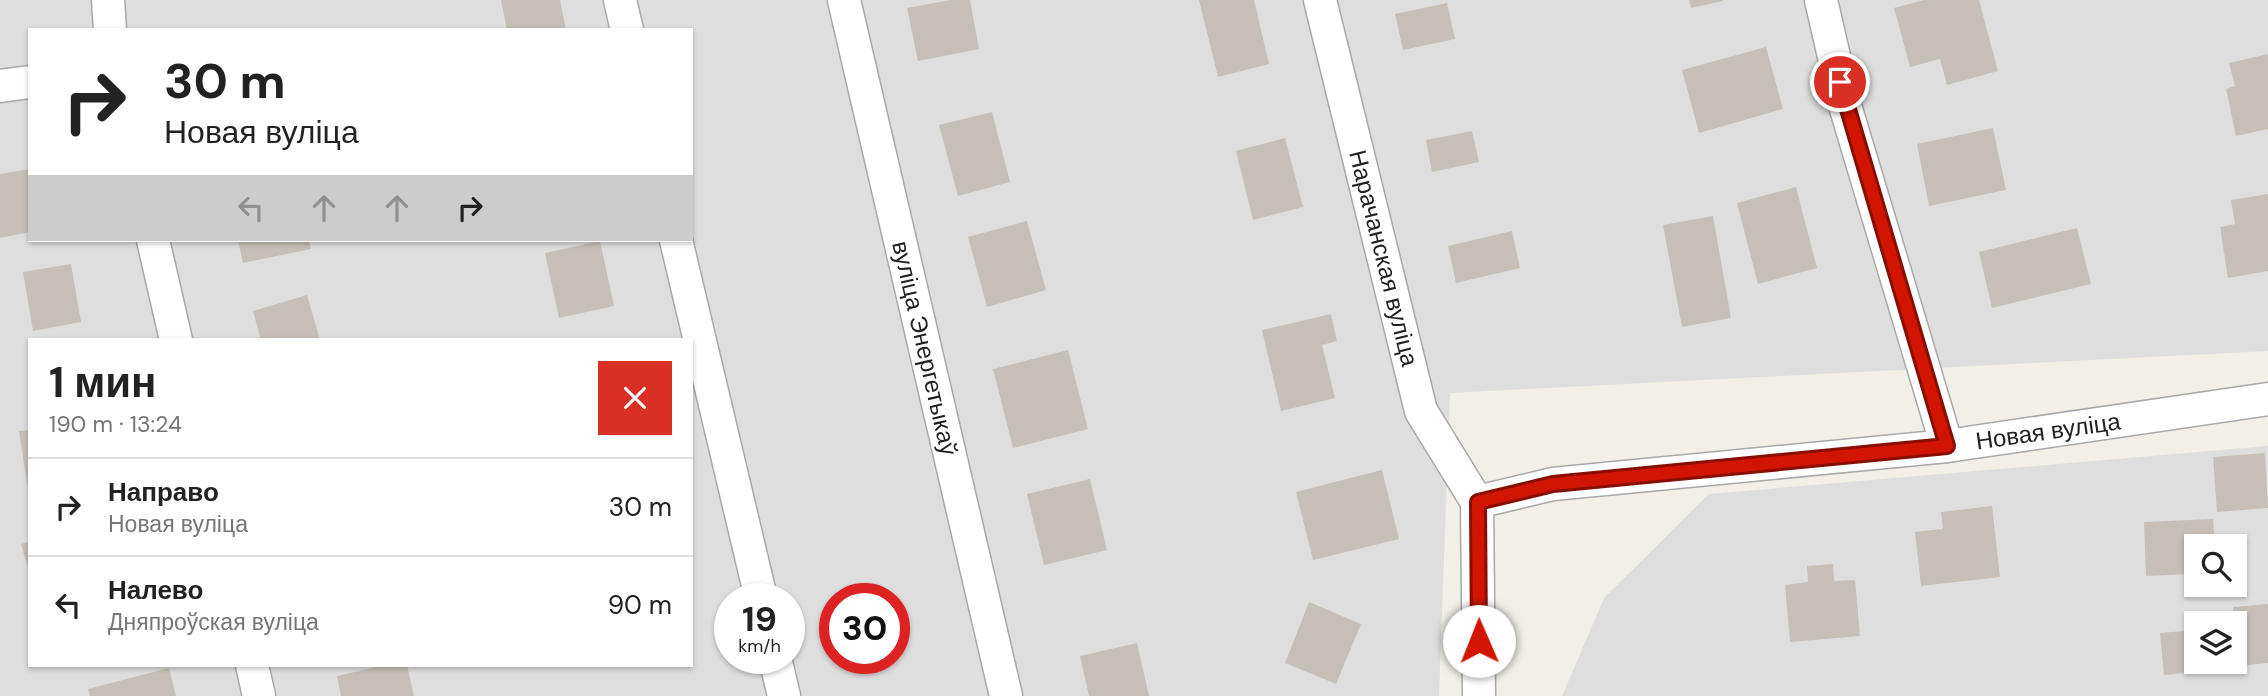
<!DOCTYPE html>
<html lang="ru">
<meta charset="utf-8">
<style>
body{margin:0;font-family:"DM Sans",sans-serif;background:#f2f2f2;color:#222;height:100vh;display:flex;flex-direction:column;font-size:26px;white-space:nowrap}
*{box-sizing:border-box;margin:0}
p{font-size:23px;color:#767676}
.icon{flex:none;width:38px;height:38px;fill:none;stroke:currentColor;stroke-width:2;stroke-linecap:round;stroke-linejoin:round}
.map{position:relative;flex:1;overflow:hidden}
.drawer{position:absolute;left:28px;top:338px;width:665px;height:329px;display:flex;flex-direction:column;background:#fff;border-radius:0px;box-shadow:0 2px 5px #0004}
.drawer>*{flex:none}
.hud{position:absolute;left:28px;top:28px;width:665px;height:214px;border-radius:0px;box-shadow:0 2px 5px #0004;background:#fff;color:#222;overflow:hidden}
.controls{position:absolute;left:2184px;top:534px;display:grid;gap:14px}
.controls a{display:grid;place-items:center;width:63px;height:63px;border-radius:0px;background:#fff;box-shadow:0 2px 5px #0004;font-size:35px}
.speed{position:absolute;left:714px;top:583px;display:flex;gap:14px;font-size:35px;font-weight:700;text-align:center}
.speed>*{display:grid;place-content:center;width:91px;height:91px;border-radius:50%;background:#fff;box-shadow:0 2px 5px #0004;line-height:1}
.speed small{font-size:18px;font-weight:400}
.speed .limit{border:10px solid #d22;background:#fff;color:#111}
.pin{position:absolute;display:grid;place-items:center;width:60px;height:60px;color:#fff;margin:-30px;border:4px solid #fff;border-radius:50%;box-shadow:0 2px 7px #0007}
.me{position:absolute;width:77px;margin:-38px;rotate:359deg;stroke-linejoin:round;filter:drop-shadow(0 0 5px #0008)}
.turn{display:flex;align-items:center;gap:24px;height:147px;padding:0 21px;font-size:32px}
.turn .icon{width:91px;height:91px;stroke-width:2.5}
.turn b{display:block;font-size:49px;line-height:60px}
.lanes{display:flex;align-items:center;height:66px;padding:0 21px;background:#0003;justify-content:center;gap:35px;direction:ltr}
.lanes .off{opacity:.35}
.round{display:grid;place-items:center;flex:none;width:74px;height:74px;border-radius:0px;background:#f2f2f2}
.headline{display:flex;align-items:center;justify-content:space-between;height:119px;padding:0 21px}
h1{font-size:42px;font-weight:700;line-height:52px}
ul{padding:0;list-style:none}
li{display:flex;align-items:center;gap:21px;height:98px;padding:0 21px;border-top:2px solid #e0e0e0}
li div{flex:1}
li b{display:block;font-size:26px}
li em{font-style:normal}
.map>svg:first-child{display:block}
.residential{fill:#dfdede;fill-rule:evenodd}
.building{fill:#c6bfb7}
.lines{fill:none;stroke-linecap:round;stroke-linejoin:round}
.minor-casing{stroke:#a8a8a8;stroke-width:35}
.minor{stroke:#fff;stroke-width:32}
.route-casing{stroke:#880e00;stroke-width:18}
.route{stroke:#d21500;stroke-width:12}
.labels{text-anchor:middle;dominant-baseline:central;stroke-width:5;stroke-linejoin:round;paint-order:stroke}
.street-label{font-size:24px;fill:#212121;stroke:#fff}
</style>
<div class="map">
<svg width="2268" height="696" viewBox="0 0 2268 696">
<rect width="100%" height="100%" fill="#f1efe7"/>
<g class="residential">
<path d="M 0,0 L 2268,0 L 2268,351 L 1450,393 L 1439,696 L 0,696 ZM 30,30 L 691,30 L 691,240 L 30,240 ZM 30,340 L 691,340 L 691,665 L 30,665 ZM 730,598 L 789,598 L 789,658 L 730,658 ZM 835,598 L 894,598 L 894,658 L 835,658 Z"/>
<path d="M 2268,446 L 2268,696 L 1562,696 L 1604,598 L 1709,494 ZM 2196,546 L 2235,546 L 2235,584 L 2196,584 ZM 2196,623 L 2235,623 L 2235,662 L 2196,662 Z"/>
</g>
<g class="building">
<polygon points="501,0 560,0 566,30 507,30"/>
<polygon points="950,0 970,0 979,49 918,61 907,8"/>
<polygon points="1199,0 1254,0 1269,64 1218,77"/>
<polygon points="1689,0 1722,0 1723,1 1691,8"/>
<polygon points="1924,0 1979,0 1998,71 1947,85 1940,59 1910,67 1894,8"/>
<polygon points="1447,3 1455,39 1403,50 1395,14"/>
<polygon points="1766,47 1783,109 1699,133 1682,70"/>
<polygon points="2268,54 2268,129 2236,136 2226,89 2235,86 2229,63"/>
<polygon points="992,112 1010,182 958,196 939,125"/>
<polygon points="1993,128 2006,190 1929,206 1917,144"/>
<polygon points="1472,131 1479,162 1432,172 1426,140"/>
<polygon points="1285,138 1303,207 1253,220 1236,151"/>
<polygon points="30,169 30,232 0,238 0,174"/>
<polygon points="1796,187 1817,268 1758,284 1737,203"/>
<polygon points="2268,194 2268,271 2228,278 2220,227 2235,224 2231,200"/>
<polygon points="1713,216 1731,318 1682,327 1663,225"/>
<polygon points="1027,221 1046,290 987,307 968,237"/>
<polygon points="2077,228 2091,284 1992,308 1979,252"/>
<polygon points="1512,231 1520,268 1456,283 1448,246"/>
<polygon points="238,240 309,240 311,249 243,263"/>
<polygon points="600,241 614,306 559,318 545,253"/>
<polygon points="71,264 81,322 33,331 23,272"/>
<polygon points="307,295 320,340 261,340 253,311"/>
<polygon points="1331,314 1337,341 1322,345 1335,398 1281,411 1262,330"/>
<polygon points="1068,350 1088,429 1013,448 993,369"/>
<polygon points="30,430 30,490 28,490 19,431"/>
<polygon points="2265,453 2268,508 2217,512 2213,457"/>
<polygon points="1382,470 1399,539 1313,560 1296,492"/>
<polygon points="1090,479 1107,550 1044,565 1027,494"/>
<polygon points="1992,506 2000,577 1921,586 1915,532 1943,529 1941,512"/>
<polygon points="2213,519 2215,546 2196,546 2196,584 2233,584 2233,588 2193,589 2193,574 2146,576 2144,522"/>
<polygon points="30,542 30,571 29,571 21,544"/>
<polygon points="1833,564 1834,581 1855,580 1860,636 1790,642 1785,585 1808,582 1807,566"/>
<polygon points="1309,602 1361,624 1336,684 1285,663"/>
<polygon points="2268,604 2268,663 2238,666 2233,607"/>
<polygon points="2196,630 2196,662 2219,662 2219,670 2164,675 2160,633"/>
<polygon points="1137,643 1149,696 1089,696 1080,656"/>
<polygon points="385,665 407,665 414,696 341,696 337,676"/>
<polygon points="169,668 176,696 90,696 88,689"/>
</g>
<g class="lines">
<defs>
<g id="minor">
<polyline points="108,0 110,30"/>
<polyline points="620,0 627,30"/>
<polyline points="844,0 1006,696"/>
<polyline points="1320,0 1421,411 1477,502"/>
<polyline points="1821,0 1846,109 1947,446"/>
<polyline points="0,86 30,82"/>
<polyline points="153,240 176,340"/>
<polyline points="676,240 761,598"/>
<polyline points="775,658 784,696"/>
<polyline points="252,665 259,696"/>
<polyline points="1479,696 1477,502 1553,484 1947,446 2268,399"/>
</g>
</defs>
<use href="#minor" class="minor-casing"/>
<use href="#minor" class="minor"/>
</g>
<g class="lines">
<defs>
<polyline id="route" points="1479,641 1478,502 1553,484 1947,446 1840,82"/>
</defs>
<use href="#route" class="route-casing"/>
<use href="#route" class="route"/>
</g>
<g class="labels">
<g class="street-label">
<text transform="translate(1384 258) rotate(76)">Нарачанская вуліца</text>
<text transform="translate(925 348) rotate(77)">вуліца Энергетыкаў</text>
<text transform="translate(2048 431) rotate(-8)">Новая вуліца</text>
</g>
</g>
</svg>
<div class="controls">
<a><svg class="icon" aria-label="search" viewBox="0 0 24 24"><circle cx="10" cy="10" r="6"/><path d="M15 15l6 6"/></svg></a>
<a><svg class="icon" aria-label="layers" viewBox="0 0 24 24"><path d="M12 4l9 5-9 5-9-5zM3 14l9 5 9-5"/></svg></a>
</div>
<div class="speed"><div>19<small>km/h</small></div><div class="limit">30</div></div>
<div class="pin" style="left:1840px;top:82px;background:#d93025"><svg class="icon" aria-label="arrive" viewBox="0 0 24 24"><path d="M6 21V4h12l-3 4 3 4H6"/></svg></div>
<svg class="me" style="left:1479px;top:641px" viewBox="-20 -20 40 40"><circle r="19" fill="#fff"/><path d="M0-13L10 11 0 6-10 11z" fill="#d21500"/></svg>
<div class="hud">
<div class="turn"><svg class="icon" aria-label="right" viewBox="0 0 24 24"><path d="M7 20v-9h11M14 6l5 5-5 5"/></svg><div><b>30 m</b>Новая вуліца</div></div>
<div class="lanes"><svg class="icon off" aria-label="left" viewBox="0 0 24 24"><path d="M17 20v-9H6M10 6l-5 5 5 5"/></svg><svg class="icon off" aria-label="ahead" viewBox="0 0 24 24"><path d="M12 20V5M6 11l6-6 6 6"/></svg><svg class="icon off" aria-label="ahead" viewBox="0 0 24 24"><path d="M12 20V5M6 11l6-6 6 6"/></svg><svg class="icon" aria-label="right" viewBox="0 0 24 24"><path d="M7 20v-9h11M14 6l5 5-5 5"/></svg></div>
</div>
<section class="drawer">
<div class="headline"><div><h1>1 мин</h1><p>190 m · 13:24</p></div><a class="round" style="background:#d93025;color:#fff"><svg class="icon" aria-label="close" viewBox="0 0 24 24"><path d="M6 6l12 12M18 6L6 18"/></svg></a></div>
<ul>
<li><svg class="icon" aria-label="right" viewBox="0 0 24 24"><path d="M7 20v-9h11M14 6l5 5-5 5"/></svg><div><b>Направо</b><p>Новая вуліца</p></div><em>30 m</em></li>
<li><svg class="icon" aria-label="left" viewBox="0 0 24 24"><path d="M17 20v-9H6M10 6l-5 5 5 5"/></svg><div><b>Налево</b><p>Дняпроўская вуліца</p></div><em>90 m</em></li>
</ul>
</section>
</div>
